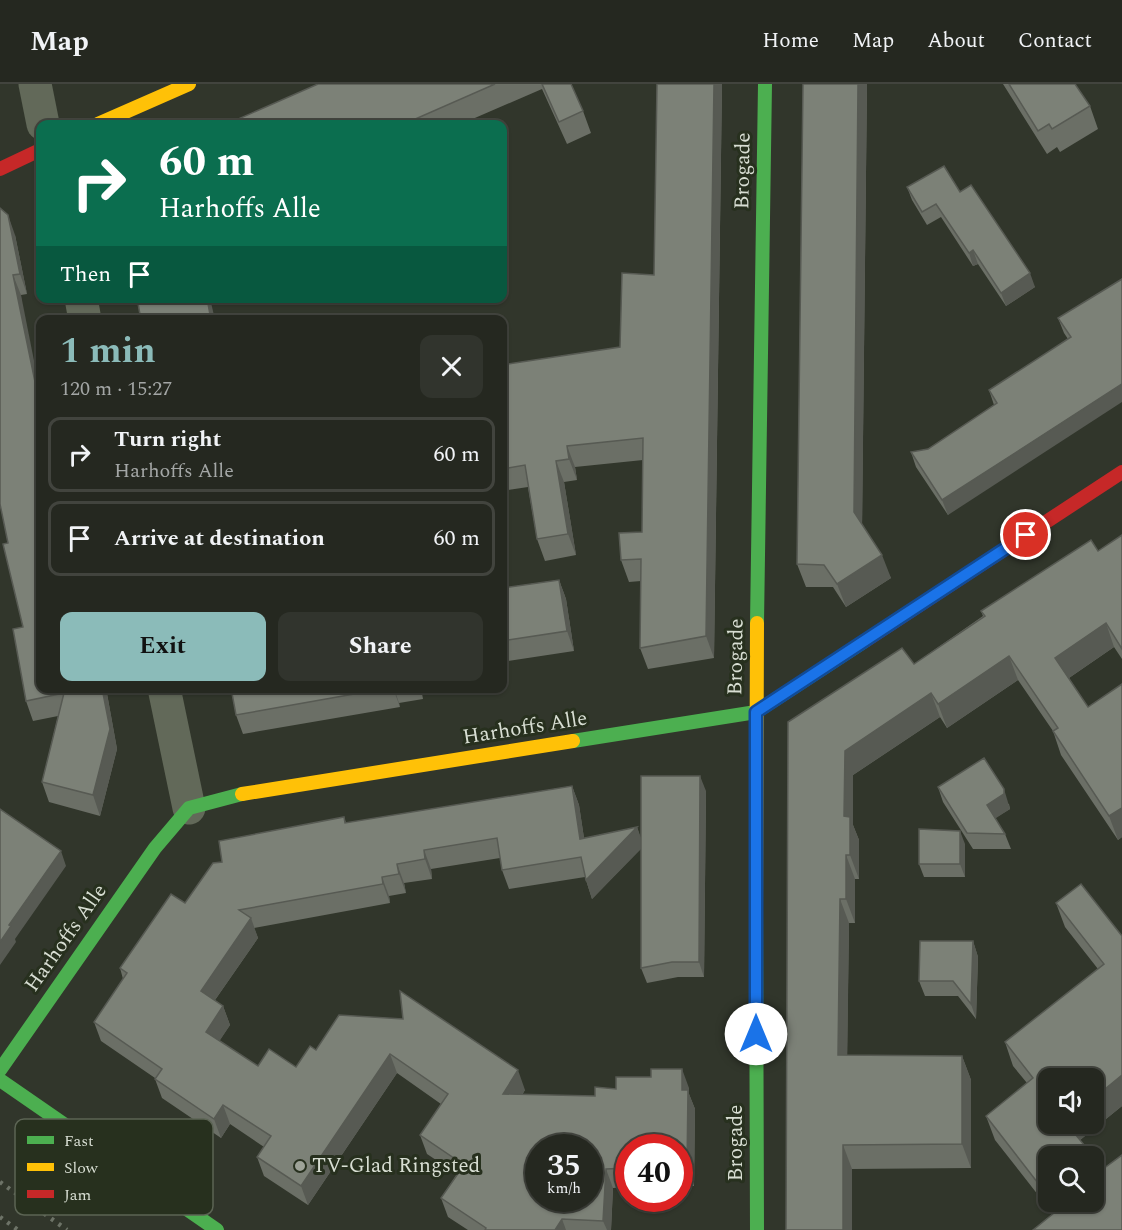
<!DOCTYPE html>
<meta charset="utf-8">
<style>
body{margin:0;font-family:Spectral,serif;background:#31342d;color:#f1f3f6;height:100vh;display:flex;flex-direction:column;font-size:22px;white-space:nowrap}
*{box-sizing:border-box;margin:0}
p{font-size:20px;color:#a3a6a5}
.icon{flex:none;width:33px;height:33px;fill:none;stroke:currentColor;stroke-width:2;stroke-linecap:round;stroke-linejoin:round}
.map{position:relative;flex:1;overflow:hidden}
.side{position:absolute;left:36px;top:231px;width:471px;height:378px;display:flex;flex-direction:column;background:#252820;border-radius:12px;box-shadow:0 2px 4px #0004,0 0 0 2px #42443e}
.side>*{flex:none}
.banner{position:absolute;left:36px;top:36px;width:471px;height:183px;border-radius:12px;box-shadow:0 2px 4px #0004,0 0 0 2px #42443e;background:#0b6e4f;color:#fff;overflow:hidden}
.fabs{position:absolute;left:1038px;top:984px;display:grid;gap:12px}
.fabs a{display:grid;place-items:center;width:66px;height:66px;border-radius:12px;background:#252820;box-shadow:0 2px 4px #0004,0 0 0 2px #42443e;font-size:30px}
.speed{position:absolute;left:525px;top:1050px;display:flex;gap:12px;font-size:30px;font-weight:700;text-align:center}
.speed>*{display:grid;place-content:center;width:78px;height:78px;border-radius:50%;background:#252820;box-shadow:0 2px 4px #0004,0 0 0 2px #42443e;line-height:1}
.speed small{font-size:15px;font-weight:400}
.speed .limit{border:9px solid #d22;background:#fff;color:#111}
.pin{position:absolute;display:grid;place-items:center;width:51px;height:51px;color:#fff;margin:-26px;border:3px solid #fff;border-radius:50%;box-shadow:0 2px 6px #0007}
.me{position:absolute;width:66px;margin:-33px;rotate:0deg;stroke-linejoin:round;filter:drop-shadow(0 0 4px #0008)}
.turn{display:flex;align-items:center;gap:21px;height:126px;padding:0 24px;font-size:27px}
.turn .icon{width:78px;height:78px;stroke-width:2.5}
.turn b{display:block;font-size:42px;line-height:51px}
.then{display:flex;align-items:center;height:57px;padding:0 24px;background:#0003;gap:12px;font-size:22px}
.round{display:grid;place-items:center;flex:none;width:63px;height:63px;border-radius:12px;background:#31342d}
.head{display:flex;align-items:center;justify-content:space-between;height:102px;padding:0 24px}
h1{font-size:36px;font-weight:700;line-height:45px;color:#8bbbb9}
.cta{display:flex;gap:12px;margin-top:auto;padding:12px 24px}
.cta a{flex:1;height:69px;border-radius:12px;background:#8bbbb9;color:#111;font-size:24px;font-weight:700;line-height:69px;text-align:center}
.cta a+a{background:#31342d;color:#f1f3f6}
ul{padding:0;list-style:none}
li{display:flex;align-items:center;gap:18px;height:75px;margin:0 12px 9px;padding:0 12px;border:3px solid #42443e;border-radius:12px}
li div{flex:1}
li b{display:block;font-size:22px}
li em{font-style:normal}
header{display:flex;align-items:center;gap:36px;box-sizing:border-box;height:84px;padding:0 30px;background:#252820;border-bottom:2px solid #42443e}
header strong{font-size:28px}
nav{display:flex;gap:33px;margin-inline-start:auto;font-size:21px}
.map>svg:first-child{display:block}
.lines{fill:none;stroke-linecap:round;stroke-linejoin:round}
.street{stroke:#626959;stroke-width:33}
.fast{stroke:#4caf50;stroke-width:14}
.slow{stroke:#ffc107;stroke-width:14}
.jam{stroke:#c62828;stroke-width:14}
.rail{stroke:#6d7367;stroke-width:4.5;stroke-dasharray:3 6;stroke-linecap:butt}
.wall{fill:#6b6f66;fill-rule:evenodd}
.shaded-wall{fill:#575a53}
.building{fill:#7c8177;stroke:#575a53;stroke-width:1.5;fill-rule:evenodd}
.route-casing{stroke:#114b97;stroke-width:15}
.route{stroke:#1a73e8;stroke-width:10}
.poi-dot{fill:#9ea398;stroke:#27301e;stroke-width:2}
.labels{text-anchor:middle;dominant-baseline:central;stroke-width:6;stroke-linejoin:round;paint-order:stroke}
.street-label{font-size:21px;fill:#d8ded3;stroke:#27301e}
.poi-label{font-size:21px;fill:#d8ded3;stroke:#27301e;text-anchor:start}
.key{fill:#27301e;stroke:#5c6454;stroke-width:1.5}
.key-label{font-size:16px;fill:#d8ded3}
</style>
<header>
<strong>Map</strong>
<nav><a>Home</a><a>Map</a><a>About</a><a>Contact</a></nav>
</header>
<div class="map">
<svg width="1122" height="1146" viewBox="0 0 1122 1146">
<rect width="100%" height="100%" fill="#31362b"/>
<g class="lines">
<g class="street">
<polyline points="35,0 43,40"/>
<polyline points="81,214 85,236"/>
<polyline points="164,604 189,724"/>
</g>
<g class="fast">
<polyline points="757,539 765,0"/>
<polyline points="573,657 756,628 865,557"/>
<polyline points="756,822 757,1146"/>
<polyline points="0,986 155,764 189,724 242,710"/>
<polyline points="0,996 217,1146"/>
</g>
<g class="slow">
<polyline points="98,40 189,0"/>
<polyline points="242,710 573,657"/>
<polyline points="756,822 757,539"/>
</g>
<g class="jam">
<polyline points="0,85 40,66"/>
<polyline points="865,557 1122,388"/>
</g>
<g class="rail">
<polyline points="0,1098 67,1146"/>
<polyline points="0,1133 18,1146"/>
</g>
</g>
<g class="wall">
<polygon points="318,0 571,0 583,27 591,49 567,60 542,5 461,40 227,40"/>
<polygon points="657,0 722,0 714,574 648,585 640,564 641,497 629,498 621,476 642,448 643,376 575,383 577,396 564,398 576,471 545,477 537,455 528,403 502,407 502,281 620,263 654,191"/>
<polygon points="803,0 867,0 862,441 891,494 846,523 833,503 806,503 797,480"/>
<polygon points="1003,0 1075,0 1090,22 1098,45 1060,68 1057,63 1047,70"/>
<polygon points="907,103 960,108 1035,203 1006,222 978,180 973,182 941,133 927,141 912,116"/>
<polygon points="15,151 27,210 21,211 40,604 106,604 117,665 100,732 49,718 42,698 58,632 33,637 26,617 23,543 8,459 0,420"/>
<polygon points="1122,195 948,431 916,383 911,368 928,365 994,321 989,306 1068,255 1064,249 1058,234"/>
<polygon points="1122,451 1122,575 1114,563 1069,594 1088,623 1122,600 1122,753 1118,756 1061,671 1053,647 1018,596 947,644 940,633 853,691 853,741 859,756 859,795 855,795 855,839 849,839 847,971 962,972 971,996 971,1084 852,1085 852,1146 788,638 914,580 983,532 981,527 1098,467"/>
<polygon points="559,496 566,515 574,567 502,578 502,504"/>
<polygon points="231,604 421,604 423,615 399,619 400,623 243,650 236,631"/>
<polygon points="572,702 579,721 584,754 637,743 641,756 706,707 704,893 678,893 647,899 641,884 641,764 592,815 585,793 509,805 502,786 500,774 431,785 432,795 404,799 406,809 389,812 390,819 254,844 258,854 215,916 223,922 230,941 219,957 258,982 296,983 316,966 339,931 525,1006 522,1011 595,1012 616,1005 689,1004 689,1010 695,1025 694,1102 680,1102 680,1064 628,1064 628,1103 613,1104 611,1146 468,1146 448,1133 441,1114 457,1090 427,1070 420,1051 441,1020 397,989 308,1121 264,1092 257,1073 264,1063 230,1040 221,1054 162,1014 155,995 155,994 101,957 94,938 123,895 120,884 185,819 222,778 344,733 346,739"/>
<polygon points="938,703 1009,720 1010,725 995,734 1005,750 1011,765 973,765 943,718"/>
<polygon points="965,760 965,793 924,793 919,780"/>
<path d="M 1081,800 L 1122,852 L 1122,1022 L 1080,1056 L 1093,1072 L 1048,1072 L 1048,1118 L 1094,1118 L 1094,1073 L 1103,1085 L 1122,1071 L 1122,1146 L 1033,1146 L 1053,1130 L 995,1056 L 986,1032 L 1027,999 L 1013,982 L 1005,958 L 1098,885 L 1065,843 L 1056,819 ZM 1048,994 L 1094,994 L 1094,1040 L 1048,1040 Z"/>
<polygon points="973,857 978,873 976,935 958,912 925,912 919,897"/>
</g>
<g class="shaded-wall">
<polygon points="714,0 722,0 714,574 706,552"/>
<polygon points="858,0 867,0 862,451 854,428"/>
<polygon points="8,131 15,151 27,210 20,190"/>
<polygon points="973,166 978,180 973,182 969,169"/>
<polygon points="1030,189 1035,203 1006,222 1001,209"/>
<polygon points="13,191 21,211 40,307 40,322"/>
<polygon points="207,214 210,214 215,236 211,236"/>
<polygon points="1122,300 1122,318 948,431 942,416"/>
<polygon points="567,362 575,383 577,396 569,375"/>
<polygon points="556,377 564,398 576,471 568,450"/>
<polygon points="882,471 891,494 846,523 837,500"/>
<polygon points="559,496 566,515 574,567 567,547"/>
<polygon points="1106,539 1114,563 1063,598 1055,574"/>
<polygon points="1009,572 1018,596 947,644 938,620"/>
<polygon points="102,604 106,604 117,665 100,732 93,711"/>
<polygon points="393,604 394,604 399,619 400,623"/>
<polygon points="931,609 940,633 853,691 853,741 859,756 859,795 850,771 844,732 845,667"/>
<polygon points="700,692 706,707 704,893 699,878"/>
<polygon points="572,702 579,721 587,774 580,755"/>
<polygon points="1004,705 1010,725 993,736 987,721"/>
<polygon points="1122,724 1122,753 1118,756 1109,732"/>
<polygon points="637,743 644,762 592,815 586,796"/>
<polygon points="960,747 965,760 965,793 960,780"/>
<polygon points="424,766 431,785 432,795 425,775"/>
<polygon points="61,767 66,782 15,855 16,858 0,881 0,858 9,841"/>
<polygon points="846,771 855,795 855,839 846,815"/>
<polygon points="397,780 404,799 406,809 399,790"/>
<polygon points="382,793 389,812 390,819 383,800"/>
<polygon points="840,815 849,839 847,995 838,971"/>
<polygon points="251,834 258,854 208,926 201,907"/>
<polygon points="973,857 978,873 976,935 971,920"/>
<polygon points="223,922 230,941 213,967 206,948"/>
<polygon points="390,970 397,989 308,1121 301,1102"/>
<polygon points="962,972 971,996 971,1084 962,1060"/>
<polygon points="682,985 689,1004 689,1010 695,1025 694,1102 687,1083 682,1006"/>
<polygon points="518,986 525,1006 509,1029 503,1010"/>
<polygon points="1122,991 1122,1022 1074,1061 1066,1040 1094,1040 1094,1014"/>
<polygon points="223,1021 230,1040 221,1054 214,1035"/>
<polygon points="843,1061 852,1085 852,1146 843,1146"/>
<polygon points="606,1085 613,1104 611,1146 607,1146 603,1137"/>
<polygon points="562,1135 566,1146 555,1146"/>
</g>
<g class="building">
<polygon points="318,0 495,0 404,40 227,40"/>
<polygon points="542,0 571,0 583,27 559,38"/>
<polygon points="657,0 714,0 706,552 640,564 641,475 621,476 619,449 642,448 643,354 567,362 569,375 556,377 568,450 537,455 525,381 502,385 502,281 620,263 622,189 654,191"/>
<polygon points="803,0 858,0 854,428 882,471 837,500 824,481 797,480"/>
<polygon points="1009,0 1075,0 1090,22 1052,45 1049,40 1038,47"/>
<polygon points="944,82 960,108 971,101 1030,189 1001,209 973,166 969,169 936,120 922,128 907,103"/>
<polygon points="0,124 8,131 20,190 13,191 40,322 40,604 102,604 110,645 93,711 42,698 64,609 26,617 13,545 23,543 3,460 8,459 0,420"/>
<polygon points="1122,195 1122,300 942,416 911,368 928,365 997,319 989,306 1071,253 1058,234"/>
<polygon points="137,214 207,214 211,236 141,236"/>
<polygon points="1122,451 1122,565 1106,539 1055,574 1088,623 1122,600 1122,724 1109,732 1053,647 1058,644 1009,572 938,620 931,609 845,667 844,732 850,733 850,771 846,771 846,815 840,815 838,971 962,972 962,1060 843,1061 843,1146 786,1146 788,638 902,564 914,580 985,532 981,527 1091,456 1098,467"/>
<polygon points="559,496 567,547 502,557 502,504"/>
<polygon points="231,604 388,604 236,631"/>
<polygon points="984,674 1004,705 1004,710 987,721 1005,750 967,749 938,703"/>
<polygon points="641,692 700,692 699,878 672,878 641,884"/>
<path d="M 572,702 L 580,755 L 637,743 L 586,796 L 581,773 L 502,786 L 497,754 L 424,766 L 425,775 L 397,780 L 399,790 L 382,793 L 383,800 L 239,826 L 251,834 L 201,907 L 223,922 L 206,948 L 258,982 L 269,965 L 296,983 L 310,962 L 316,966 L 339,931 L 403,935 L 400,907 L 518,986 L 503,1010 L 595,1012 L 595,1003 L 616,1005 L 616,993 L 651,993 L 651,985 L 682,985 L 682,1006 L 688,1006 L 687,1083 L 680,1083 L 680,1064 L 628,1064 L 628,1084 L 606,1085 L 603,1137 L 562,1135 L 555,1146 L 485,1146 L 486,1144 L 441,1114 L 464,1081 L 420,1051 L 448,1010 L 390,970 L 301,1102 L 257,1073 L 271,1052 L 223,1021 L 214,1035 L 155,995 L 162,985 L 94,938 L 127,889 L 120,884 L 171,810 L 185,819 L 213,779 L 222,778 L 219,757 L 344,733 L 345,739 ZM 538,1064 L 590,1064 L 590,1114 L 538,1114 Z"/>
<polygon points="0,725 61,767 9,841 11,842 0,858"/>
<polygon points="919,745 960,747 960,780 919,780"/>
<polygon points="1081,800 1122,852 1122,991 1094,1014 1094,994 1048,994 1048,1040 1067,1040 1093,1072 1048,1072 1048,1112 986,1032 1033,994 1005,958 1104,880 1056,819"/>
<polygon points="920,857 973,857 971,920 953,897 919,897"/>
<polygon points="1122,1071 1122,1146 1033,1146 1059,1125 1053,1118 1094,1118 1094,1073 1103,1085"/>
</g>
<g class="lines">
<defs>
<polyline id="route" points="756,950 756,628 1026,451"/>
</defs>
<use href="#route" class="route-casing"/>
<use href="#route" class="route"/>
</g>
<circle class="poi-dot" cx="300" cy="1082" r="6"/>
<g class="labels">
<g class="street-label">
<text transform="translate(743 87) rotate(-89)">Brogade</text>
<text transform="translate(736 573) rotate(-89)">Brogade</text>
<text transform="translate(525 644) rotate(-9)">Harhoffs Alle</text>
<text transform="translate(66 854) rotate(-55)">Harhoffs Alle</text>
<text transform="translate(736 1059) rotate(-90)">Brogade</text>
</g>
<g class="poi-label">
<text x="312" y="1082">TV-Glad Ringsted</text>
</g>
</g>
<rect x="15" y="1035" width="198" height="96" rx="9" class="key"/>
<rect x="27" y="1052" width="27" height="8" fill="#4caf50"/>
<rect x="27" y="1079" width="27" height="8" fill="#ffc107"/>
<rect x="27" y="1106" width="27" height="8" fill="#c62828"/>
<g class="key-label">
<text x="64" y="1062">Fast</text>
<text x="64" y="1089">Slow</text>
<text x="64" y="1116">Jam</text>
</g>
</svg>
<div class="fabs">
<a><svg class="icon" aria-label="sound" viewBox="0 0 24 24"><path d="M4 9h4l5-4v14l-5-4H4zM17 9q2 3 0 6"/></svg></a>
<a><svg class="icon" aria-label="search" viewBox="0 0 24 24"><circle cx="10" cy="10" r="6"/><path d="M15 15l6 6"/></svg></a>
</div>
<div class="speed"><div>35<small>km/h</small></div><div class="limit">40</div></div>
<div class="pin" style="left:1026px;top:451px;background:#d93025"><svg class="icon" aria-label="arrive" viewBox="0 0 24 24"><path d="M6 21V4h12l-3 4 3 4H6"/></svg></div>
<svg class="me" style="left:756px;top:950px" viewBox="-20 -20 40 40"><circle r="19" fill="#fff"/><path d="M0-13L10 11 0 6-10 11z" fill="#1a73e8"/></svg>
<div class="banner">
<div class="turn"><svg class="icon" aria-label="right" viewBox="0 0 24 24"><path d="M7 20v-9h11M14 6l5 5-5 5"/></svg><div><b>60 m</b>Harhoffs Alle</div></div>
<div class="then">Then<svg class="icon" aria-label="arrive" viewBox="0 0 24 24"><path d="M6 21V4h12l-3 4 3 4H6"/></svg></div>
</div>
<section class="side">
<div class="head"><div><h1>1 min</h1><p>120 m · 15:27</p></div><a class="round"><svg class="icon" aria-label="close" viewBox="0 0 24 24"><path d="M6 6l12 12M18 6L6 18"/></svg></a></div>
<ul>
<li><svg class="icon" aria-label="right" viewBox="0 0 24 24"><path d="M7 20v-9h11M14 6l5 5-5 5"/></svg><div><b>Turn right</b><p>Harhoffs Alle</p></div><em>60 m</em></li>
<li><svg class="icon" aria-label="arrive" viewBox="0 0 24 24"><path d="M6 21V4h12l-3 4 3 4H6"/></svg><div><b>Arrive at destination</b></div><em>60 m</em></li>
</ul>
<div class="cta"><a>Exit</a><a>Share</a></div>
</section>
</div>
